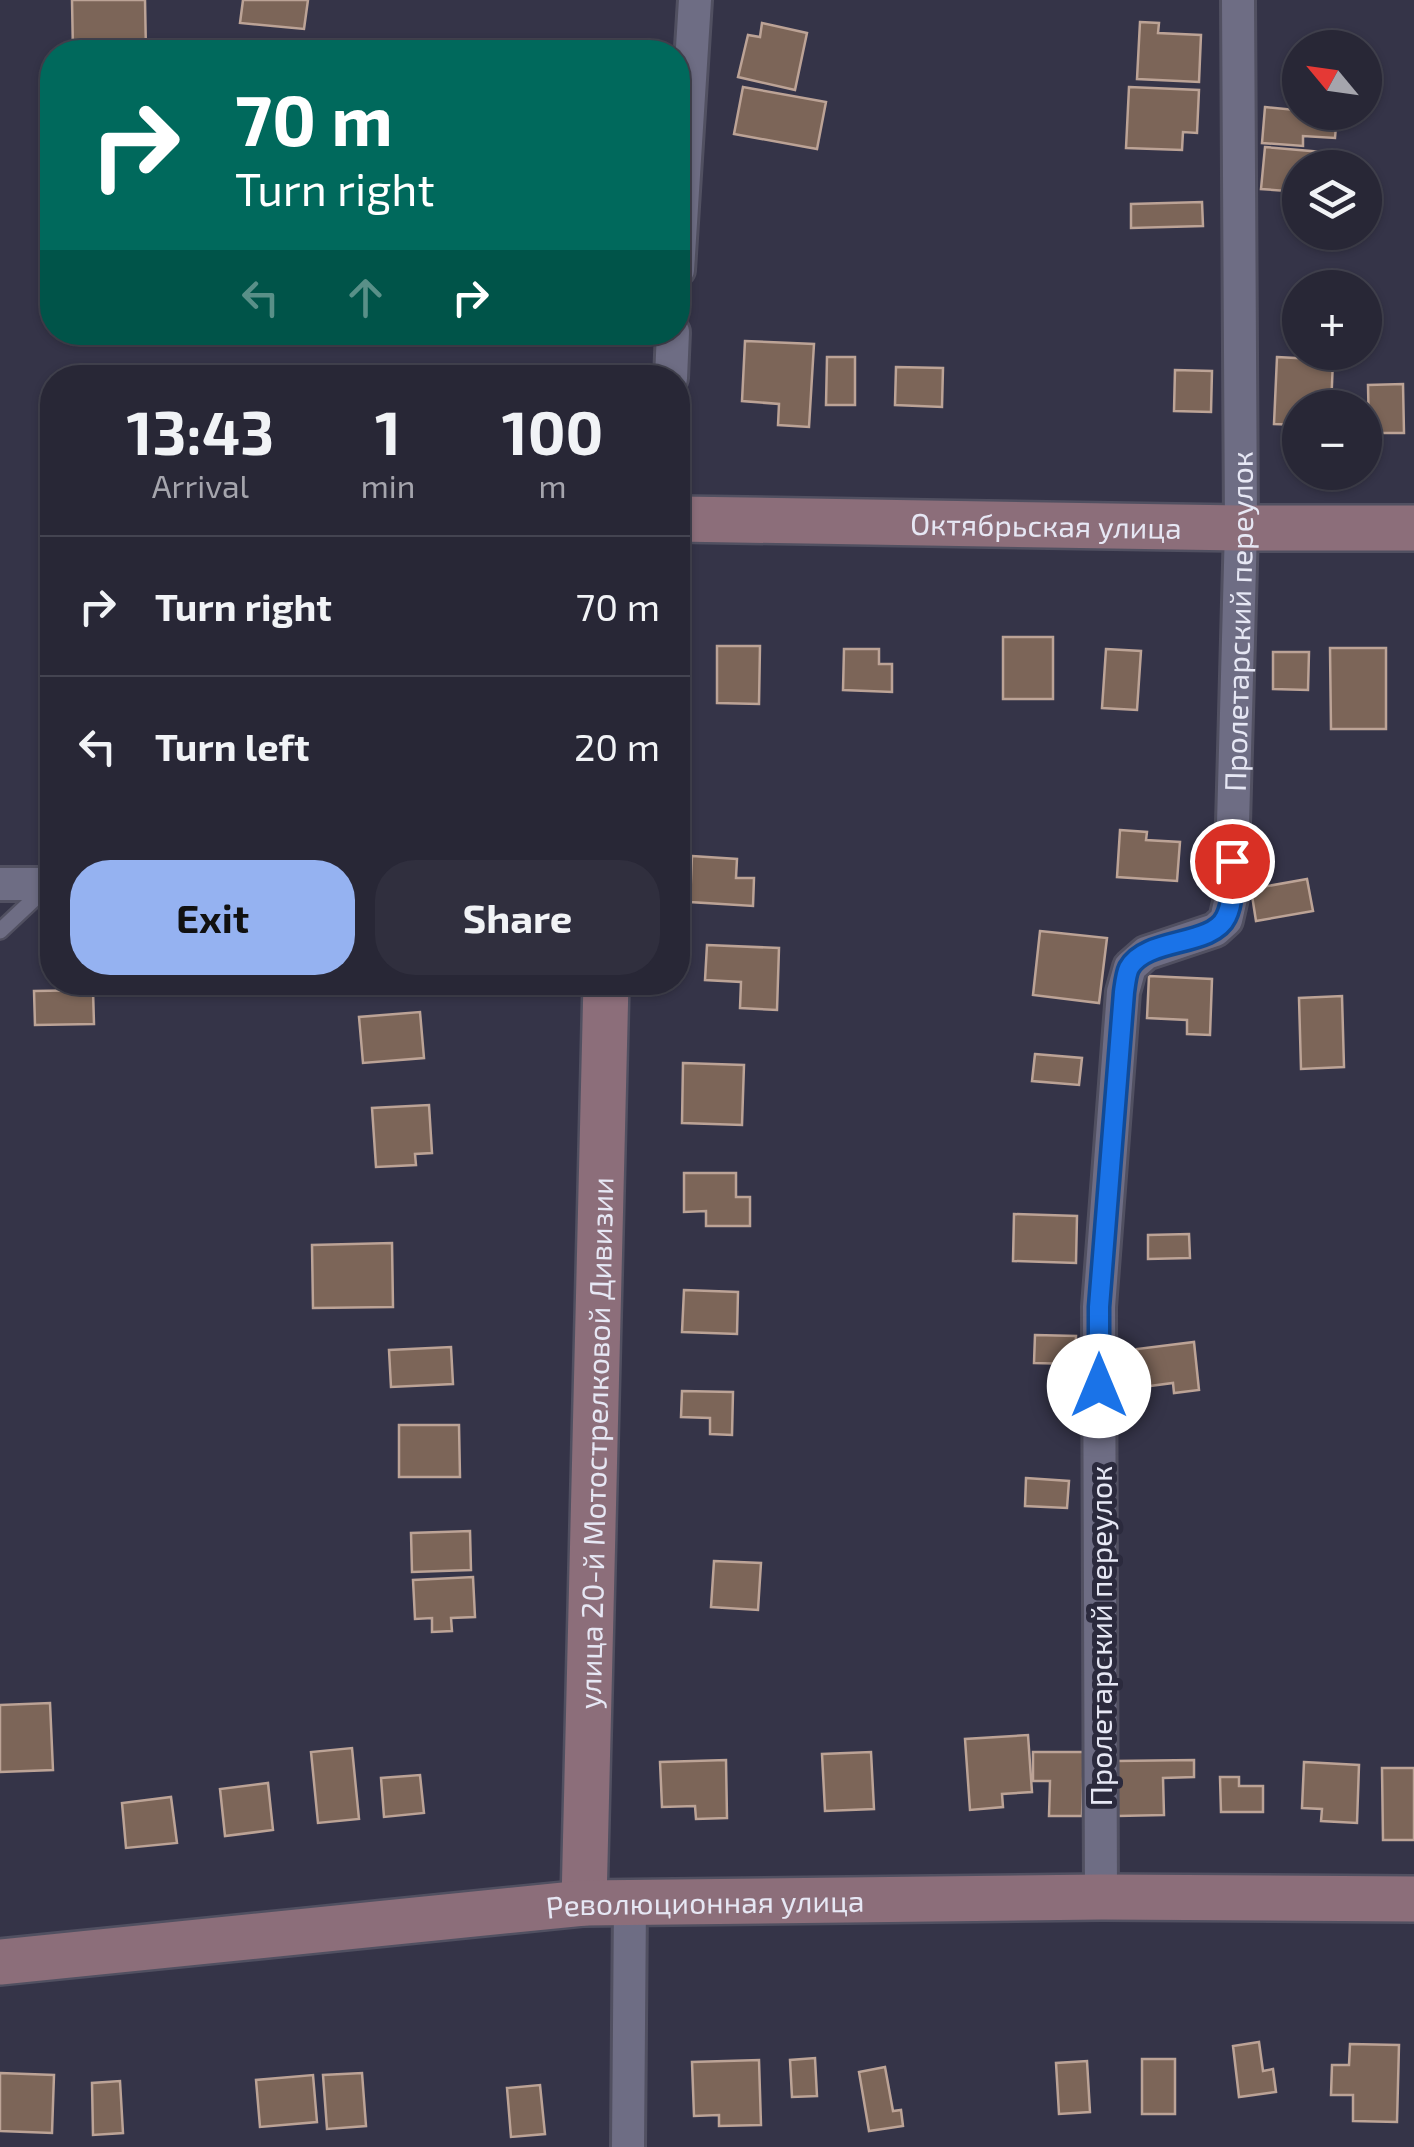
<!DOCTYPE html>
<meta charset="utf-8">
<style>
body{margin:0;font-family:"Exo 2",sans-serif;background:#302f3e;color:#f1f3f6;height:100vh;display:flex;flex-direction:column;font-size:38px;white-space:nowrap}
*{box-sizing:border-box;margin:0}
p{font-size:32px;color:#a5a5ad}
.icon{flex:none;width:55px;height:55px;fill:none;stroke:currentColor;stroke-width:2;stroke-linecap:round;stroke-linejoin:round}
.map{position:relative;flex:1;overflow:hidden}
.sheet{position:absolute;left:40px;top:365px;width:650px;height:630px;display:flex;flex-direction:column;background:#282736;border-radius:40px;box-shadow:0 2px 8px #0004,0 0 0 2px #444451}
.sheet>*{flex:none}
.guide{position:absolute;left:40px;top:40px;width:650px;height:305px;border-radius:40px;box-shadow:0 2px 8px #0004,0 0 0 2px #444451;background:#00695c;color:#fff;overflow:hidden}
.needle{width:65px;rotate:299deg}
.fabs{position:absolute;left:1282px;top:30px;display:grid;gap:20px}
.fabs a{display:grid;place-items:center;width:100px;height:100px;border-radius:50%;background:#282736;box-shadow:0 2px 8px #0004,0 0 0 2px #444451;font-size:50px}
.pin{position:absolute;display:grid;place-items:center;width:85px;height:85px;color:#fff;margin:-42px;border:5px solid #fff;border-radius:50%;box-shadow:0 2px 10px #0007}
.me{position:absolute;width:110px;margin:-55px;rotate:0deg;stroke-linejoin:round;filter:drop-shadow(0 0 8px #0008)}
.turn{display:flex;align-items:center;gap:35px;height:210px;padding:0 30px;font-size:45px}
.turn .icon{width:130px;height:130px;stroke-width:2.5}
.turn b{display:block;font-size:70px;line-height:85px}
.lanes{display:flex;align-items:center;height:95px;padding:0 30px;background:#0003;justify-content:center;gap:50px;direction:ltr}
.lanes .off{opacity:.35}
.eta{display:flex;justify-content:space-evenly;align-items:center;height:170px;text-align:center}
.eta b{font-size:60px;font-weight:700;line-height:70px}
.cta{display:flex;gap:20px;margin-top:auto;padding:20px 30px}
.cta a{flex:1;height:115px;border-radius:40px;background:#95b2f1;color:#111;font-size:40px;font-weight:700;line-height:115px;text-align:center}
.cta a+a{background:#302f3e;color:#f1f3f6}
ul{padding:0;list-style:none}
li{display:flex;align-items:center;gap:30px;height:140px;padding:0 30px;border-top:2px solid #444451}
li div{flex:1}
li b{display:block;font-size:38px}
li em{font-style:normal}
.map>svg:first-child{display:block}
.building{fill:#7c6558;stroke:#bca396;stroke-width:2.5}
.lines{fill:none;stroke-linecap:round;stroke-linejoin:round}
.lane-casing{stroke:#515061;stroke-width:20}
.street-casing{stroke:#515061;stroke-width:38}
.secondary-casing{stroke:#515061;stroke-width:50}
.lane{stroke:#6e6d84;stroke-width:15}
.street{stroke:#6e6d84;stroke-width:32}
.secondary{stroke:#8c6e7a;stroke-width:45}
.route-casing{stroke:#114b97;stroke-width:25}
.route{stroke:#1a73e8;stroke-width:18}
.labels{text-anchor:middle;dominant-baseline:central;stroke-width:10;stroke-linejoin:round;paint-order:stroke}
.street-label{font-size:30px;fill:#e6e7f4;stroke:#2b2a3d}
</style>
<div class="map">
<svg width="1414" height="2147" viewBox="0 0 1414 2147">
<rect width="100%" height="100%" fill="#353448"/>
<g class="building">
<polygon points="72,0 145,0 146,52 73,52"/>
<polygon points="243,0 308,0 304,29 240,23"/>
<polygon points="1140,22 1159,23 1158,33 1201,35 1199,82 1137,79"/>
<polygon points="762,23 807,33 795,90 738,77 748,35 760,37"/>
<polygon points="530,45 530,52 441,52"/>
<polygon points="743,87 826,102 817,149 734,134"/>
<polygon points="1129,87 1199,90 1197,133 1183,132 1182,150 1126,148"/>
<polygon points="1265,107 1337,114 1335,138 1303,136 1303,146 1262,143"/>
<polygon points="1265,147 1345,154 1343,168 1300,168 1300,192 1261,189"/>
<polygon points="1202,202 1203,226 1131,228 1131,204"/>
<polygon points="745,341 814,344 809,427 778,425 779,404 742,401"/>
<polygon points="827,357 855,357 855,405 826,405"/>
<polygon points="1277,357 1333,360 1331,408 1300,408 1300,425 1274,424"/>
<polygon points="896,367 943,368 942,407 895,405"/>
<polygon points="1175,370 1212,371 1211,412 1174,411"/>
<polygon points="1403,384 1404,433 1369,433 1368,385"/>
<rect x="1003" y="637" width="50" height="62"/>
<polygon points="717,646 760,646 759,704 717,703"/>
<polygon points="1330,648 1386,648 1386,729 1331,729"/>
<polygon points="844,649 879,649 879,664 892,664 892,692 843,690"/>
<polygon points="1106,649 1141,651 1137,710 1102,708"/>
<polygon points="1273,652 1309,652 1308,690 1273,689"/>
<polygon points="43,672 52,672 52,740 42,740"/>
<polygon points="1120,830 1147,832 1146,840 1180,842 1177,881 1117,877"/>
<polygon points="692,856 737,859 736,878 754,878 753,906 690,902"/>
<polygon points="1307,879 1313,911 1256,921 1251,889"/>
<polygon points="1040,931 1107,938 1099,1003 1033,995"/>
<polygon points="707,945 779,948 777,1010 740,1008 741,982 705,980"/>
<polygon points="1149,976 1212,979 1210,1035 1187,1034 1187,1020 1147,1018"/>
<polygon points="93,990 94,1024 35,1025 34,991"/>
<polygon points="1342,996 1344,1067 1301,1069 1299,998"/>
<polygon points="420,1012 424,1058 363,1063 359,1017"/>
<polygon points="1035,1054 1082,1058 1079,1085 1032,1081"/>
<polygon points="683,1063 744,1065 742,1125 682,1123"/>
<polygon points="429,1105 432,1153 415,1154 416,1165 376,1167 372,1108"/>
<polygon points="684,1173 736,1173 736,1197 750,1197 750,1226 706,1226 706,1211 684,1212"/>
<polygon points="1014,1214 1077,1216 1076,1263 1013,1261"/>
<polygon points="1189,1234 1190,1258 1148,1259 1148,1235"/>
<polygon points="392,1243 393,1307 313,1308 312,1245"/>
<polygon points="684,1290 738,1292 737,1334 682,1332"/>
<polygon points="1035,1335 1076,1336 1075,1364 1034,1363"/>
<polygon points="1194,1342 1199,1390 1174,1393 1173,1383 1142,1387 1137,1349"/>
<polygon points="451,1347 453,1384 391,1387 389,1350"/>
<polygon points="682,1391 733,1392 732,1435 710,1434 710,1418 681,1417"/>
<polygon points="399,1425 459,1425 460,1477 399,1477"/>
<polygon points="1026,1478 1069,1481 1067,1508 1025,1506"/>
<polygon points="470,1531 471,1570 412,1572 411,1533"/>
<polygon points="714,1561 761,1563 758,1610 711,1607"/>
<polygon points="473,1577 475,1617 451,1618 452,1631 432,1632 432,1618 415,1619 413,1580"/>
<polygon points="50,1703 53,1770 0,1772 0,1705"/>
<polygon points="1028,1735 1032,1792 1002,1794 1003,1807 970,1810 965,1739"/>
<polygon points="352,1748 359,1819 318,1823 311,1752"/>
<polygon points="871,1752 874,1809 825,1811 822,1754"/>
<polygon points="1033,1752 1084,1752 1082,1816 1049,1816 1050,1781 1033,1781"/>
<polygon points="726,1760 727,1818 696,1819 695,1806 662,1807 660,1762"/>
<polygon points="1194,1760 1194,1777 1163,1778 1164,1815 1118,1816 1116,1761"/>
<polygon points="1304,1762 1359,1765 1357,1823 1321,1821 1322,1809 1302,1808"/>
<polygon points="1382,1768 1414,1768 1414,1840 1383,1840"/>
<polygon points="420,1775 424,1813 384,1817 381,1778"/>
<polygon points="1220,1777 1239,1777 1239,1786 1263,1786 1263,1812 1221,1812"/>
<polygon points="268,1783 273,1830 225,1836 220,1789"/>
<polygon points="171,1797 177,1843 126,1848 122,1803"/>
<polygon points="1259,2042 1263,2071 1273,2069 1276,2092 1239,2097 1233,2046"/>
<polygon points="1350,2044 1399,2045 1397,2122 1353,2121 1353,2095 1331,2095 1332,2065 1349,2065"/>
<polygon points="815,2058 817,2096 792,2097 790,2060"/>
<rect x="1142" y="2059" width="33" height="55"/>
<polygon points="759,2060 761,2125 719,2126 719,2115 694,2116 692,2062"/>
<polygon points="1087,2061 1090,2112 1059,2114 1056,2063"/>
<polygon points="885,2067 893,2111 901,2110 903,2126 869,2131 859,2072"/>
<polygon points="0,2073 54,2075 52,2133 0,2131"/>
<polygon points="362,2073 366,2126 327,2129 323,2075"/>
<polygon points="313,2075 317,2122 260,2127 256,2080"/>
<polygon points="120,2081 123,2133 93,2135 92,2083"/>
<polygon points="540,2085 545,2134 511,2137 507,2088"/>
</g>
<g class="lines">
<defs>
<polyline id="lane" points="0,931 48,886"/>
<g id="street">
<polyline points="678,270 695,0"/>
<polyline points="671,378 673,332"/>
<polyline points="0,884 52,884"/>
<path id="s1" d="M 1101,1897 L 1099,1307 L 1123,992 L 1130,967 L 1146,953 L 1215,930 L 1226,920 L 1231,898 L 1241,528 L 1238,0"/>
<polyline points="628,2147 630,1903"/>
</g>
<g id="secondary">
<path id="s2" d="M 678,519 L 1241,528 L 1414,528"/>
<path id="s3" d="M 584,1903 L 606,982"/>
<path id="s4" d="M 0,1962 L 584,1903 L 1101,1897 L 1414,1899"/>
</g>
</defs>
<use href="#lane" class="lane-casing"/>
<use href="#street" class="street-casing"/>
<use href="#secondary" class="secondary-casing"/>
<use href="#lane" class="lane"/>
<use href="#street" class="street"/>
<use href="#secondary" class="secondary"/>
</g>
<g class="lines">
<defs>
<path id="route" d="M 1099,1386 L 1099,1307 L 1124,992 C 1125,985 1126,974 1129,968 C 1146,937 1212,947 1226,917 C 1234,901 1232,879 1232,861"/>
</defs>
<use href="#route" class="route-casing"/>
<use href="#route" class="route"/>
</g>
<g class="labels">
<g class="street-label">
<text stroke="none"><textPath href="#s2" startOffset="368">Октябрьская улица</textPath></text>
<text stroke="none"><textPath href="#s1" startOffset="1340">Пролетарский переулок</textPath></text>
<text stroke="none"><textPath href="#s3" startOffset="460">улица 20-й Мотострелковой Дивизии</textPath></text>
<text transform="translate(1100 1636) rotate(-90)">Пролетарский переулок</text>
<text stroke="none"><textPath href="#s4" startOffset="708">Революционная улица</textPath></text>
</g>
</g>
</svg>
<div class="fabs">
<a><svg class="needle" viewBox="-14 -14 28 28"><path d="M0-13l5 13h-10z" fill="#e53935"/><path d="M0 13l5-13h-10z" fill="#a5a5ad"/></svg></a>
<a><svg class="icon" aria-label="layers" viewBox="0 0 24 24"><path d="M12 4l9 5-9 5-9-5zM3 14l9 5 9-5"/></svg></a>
<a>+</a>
<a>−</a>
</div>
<div class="pin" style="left:1232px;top:861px;background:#d93025"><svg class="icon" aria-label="arrive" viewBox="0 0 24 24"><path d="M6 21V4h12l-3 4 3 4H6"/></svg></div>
<svg class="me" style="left:1099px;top:1386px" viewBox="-20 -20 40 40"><circle r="19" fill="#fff"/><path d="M0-13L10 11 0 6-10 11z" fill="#1a73e8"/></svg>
<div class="guide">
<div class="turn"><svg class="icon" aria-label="right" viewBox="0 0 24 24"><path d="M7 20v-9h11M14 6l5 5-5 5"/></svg><div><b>70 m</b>Turn right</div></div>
<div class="lanes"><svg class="icon off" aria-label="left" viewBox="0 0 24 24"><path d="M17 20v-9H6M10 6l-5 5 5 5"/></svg><svg class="icon off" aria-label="ahead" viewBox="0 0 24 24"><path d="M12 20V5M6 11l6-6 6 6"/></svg><svg class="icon" aria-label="right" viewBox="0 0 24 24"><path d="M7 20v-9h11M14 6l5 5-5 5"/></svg></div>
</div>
<section class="sheet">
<div class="eta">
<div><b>13:43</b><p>Arrival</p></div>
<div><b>1</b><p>min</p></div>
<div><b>100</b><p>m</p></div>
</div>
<ul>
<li><svg class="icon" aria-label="right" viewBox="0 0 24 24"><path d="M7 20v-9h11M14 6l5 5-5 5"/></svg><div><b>Turn right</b></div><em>70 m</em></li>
<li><svg class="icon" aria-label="left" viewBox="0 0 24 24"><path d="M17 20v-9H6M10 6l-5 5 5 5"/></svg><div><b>Turn left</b></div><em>20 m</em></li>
</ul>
<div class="cta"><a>Exit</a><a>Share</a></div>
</section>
</div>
